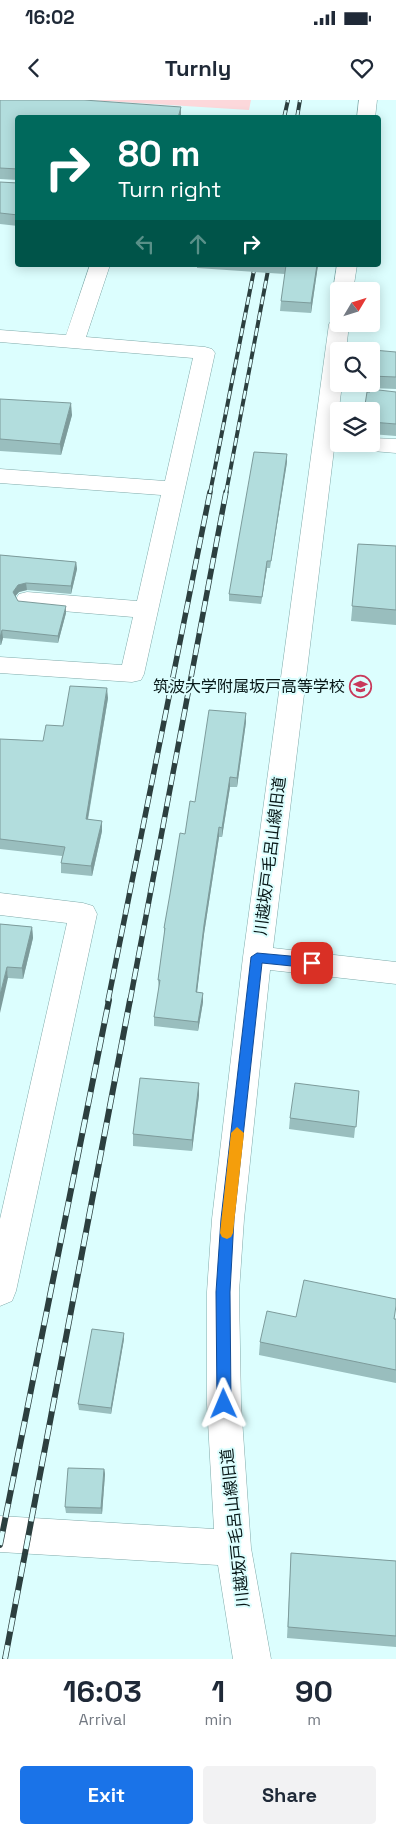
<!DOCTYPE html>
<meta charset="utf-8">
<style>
body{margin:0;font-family:"Space Grotesk","Noto Sans JP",sans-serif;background:#f2f2f3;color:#1f2937;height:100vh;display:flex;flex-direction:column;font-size:19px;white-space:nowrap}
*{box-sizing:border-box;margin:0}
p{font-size:16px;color:#747a83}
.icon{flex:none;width:28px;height:28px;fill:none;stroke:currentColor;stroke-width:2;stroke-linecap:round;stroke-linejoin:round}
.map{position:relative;height:1559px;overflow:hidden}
.drawer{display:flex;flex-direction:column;background:#fff;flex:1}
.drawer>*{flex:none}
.hud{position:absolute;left:15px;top:15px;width:366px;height:152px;border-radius:5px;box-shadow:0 2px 12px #0003;background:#00695c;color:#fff;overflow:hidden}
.needle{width:32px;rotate:52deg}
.fabs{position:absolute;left:330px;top:182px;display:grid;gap:10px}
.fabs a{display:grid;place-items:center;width:50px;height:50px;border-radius:5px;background:#fff;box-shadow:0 2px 12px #0003;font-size:25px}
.pin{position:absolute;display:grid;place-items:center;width:42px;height:42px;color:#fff;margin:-21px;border-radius:10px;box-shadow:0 2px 8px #0006}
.me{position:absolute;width:55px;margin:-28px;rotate:359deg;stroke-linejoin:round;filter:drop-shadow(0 0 4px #0008)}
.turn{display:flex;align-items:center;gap:18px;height:105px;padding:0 20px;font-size:22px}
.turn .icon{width:65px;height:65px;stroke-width:2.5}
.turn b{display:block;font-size:35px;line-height:42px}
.lanes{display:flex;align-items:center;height:48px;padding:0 20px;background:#0003;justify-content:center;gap:25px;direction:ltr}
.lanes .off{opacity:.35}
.eta{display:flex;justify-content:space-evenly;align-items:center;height:85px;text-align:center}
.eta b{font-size:30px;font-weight:700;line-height:35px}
.cta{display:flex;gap:10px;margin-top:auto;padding:10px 20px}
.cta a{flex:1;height:58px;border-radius:5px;background:#1a73e8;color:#fff;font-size:20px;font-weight:700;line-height:58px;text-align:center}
.cta a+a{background:#f2f2f3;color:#1f2937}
.status{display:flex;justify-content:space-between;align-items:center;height:35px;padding:0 25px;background:#fff;direction:ltr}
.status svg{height:14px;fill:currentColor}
header{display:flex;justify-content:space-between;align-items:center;height:65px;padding:0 20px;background:#fff;font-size:22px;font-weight:700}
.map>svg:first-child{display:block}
.green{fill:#fcd8db}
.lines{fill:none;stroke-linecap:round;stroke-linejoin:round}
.minor-casing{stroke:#80aaaa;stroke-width:1}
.minor{fill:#fff;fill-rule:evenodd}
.rail-far2-casing{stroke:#2c3f3f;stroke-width:4}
.rail-far1-casing{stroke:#2c3f3f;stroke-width:5.5}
.rail-casing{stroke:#2c3f3f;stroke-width:6}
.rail-far2{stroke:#dcfefe;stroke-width:2.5;stroke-dasharray:8;stroke-linecap:butt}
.rail-far1{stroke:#dcfefe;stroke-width:4;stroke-dasharray:11;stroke-linecap:butt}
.rail{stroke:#dcfefe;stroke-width:4.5;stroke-dasharray:14;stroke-linecap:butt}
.wall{fill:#99bebe}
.shaded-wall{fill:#7d9b9b}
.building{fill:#b2dddd;stroke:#7d9b9b}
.route{fill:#1a73e8;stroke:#114b97}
.slow{fill:#f59e0b}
.labels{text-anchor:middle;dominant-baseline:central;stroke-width:4;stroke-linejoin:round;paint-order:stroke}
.poi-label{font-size:16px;fill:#081818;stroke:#dcfefe;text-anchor:end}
.street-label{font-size:16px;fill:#081818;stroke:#dcfefe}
</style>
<div class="status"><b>16:02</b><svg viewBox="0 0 49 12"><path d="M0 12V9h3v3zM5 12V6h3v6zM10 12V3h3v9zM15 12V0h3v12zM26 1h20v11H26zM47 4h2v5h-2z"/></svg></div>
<header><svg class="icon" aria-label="back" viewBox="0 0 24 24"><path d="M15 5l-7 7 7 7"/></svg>Turnly<svg class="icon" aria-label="heart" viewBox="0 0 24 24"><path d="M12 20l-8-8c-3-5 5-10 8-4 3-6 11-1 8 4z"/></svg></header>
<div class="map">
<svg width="396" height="1559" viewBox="0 0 396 1559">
<rect width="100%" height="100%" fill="#dcfefe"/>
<polygon class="green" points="89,0 251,0 249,10"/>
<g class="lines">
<defs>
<g id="minor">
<polygon points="359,0 377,0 375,18 357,18"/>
<polygon points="90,165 110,165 86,237 205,247 212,249 215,253 144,574 141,580 132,582 0,573 0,557 122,565 133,517 27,508 19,506 15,500 19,494 27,492 137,501 161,395 0,383 0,369 165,381 193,258 0,242 0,230 66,235"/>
<polygon points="337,165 357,165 353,191 339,191 339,196 333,191"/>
<polygon points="339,218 339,224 349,224 346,251 339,251 339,284 342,284 273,848 396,862 396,884 270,870 244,1119 239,1192 241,1304 251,1448 271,1559 233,1559 218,1465 0,1452 0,1416 214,1429 207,1304 207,1192 212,1119 243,857 329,224 332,220"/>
<polygon points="371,338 396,339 396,353 349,349 346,344 371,344"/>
<polygon points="0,793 83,803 93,806 97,814 16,1191 12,1201 0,1206 0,1119 67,823 0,815"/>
</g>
</defs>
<use href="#minor" class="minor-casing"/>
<use href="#minor" class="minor"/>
<defs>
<g id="rail-far2">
<polyline points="284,18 288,0"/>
<polyline points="297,18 300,0"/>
<polyline points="210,393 255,165"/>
<polyline points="226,393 269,165"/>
</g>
<g id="rail-far1">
<polyline points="108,901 210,392"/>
<polyline points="130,901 226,392"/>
</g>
<g id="rail">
<polyline points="0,1445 109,900"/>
<polyline points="5,1559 130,900"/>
</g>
</defs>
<use href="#rail-far2" class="rail-far2-casing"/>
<use href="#rail-far1" class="rail-far1-casing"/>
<use href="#rail" class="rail-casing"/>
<use href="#rail-far2" class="rail-far2"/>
<use href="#rail-far1" class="rail-far1"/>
<use href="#rail" class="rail"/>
</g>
<g class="wall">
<polygon points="0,0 181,7 181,18 18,18 18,80 0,79"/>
<polygon points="0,82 18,83 18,126 0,124"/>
<polygon points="197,165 318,165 311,213 280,211 281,201 285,174 197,168"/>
<polygon points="396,252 396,289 370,288 370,284 371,284 371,275"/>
<polygon points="396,292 396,336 371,334 371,311"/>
<polygon points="0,299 72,315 61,355 0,351"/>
<polygon points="287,362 270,468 267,468 261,504 229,501 229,494"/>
<polygon points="358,444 396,446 396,525 351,521"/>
<polygon points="0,455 76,462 77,469 71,494 27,490 19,492 15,496 18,501 66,513 58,543 3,538 1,545 0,545"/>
<polygon points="108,598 88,720 102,721 102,731 92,776 61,773 61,763 62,756 0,749 0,639 43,641 63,626"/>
<polygon points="246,622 237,687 230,687 222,737 219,737 204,834 197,892 203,893 203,902 198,931 154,926 154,917 159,890 158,880 164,837 164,828 185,734"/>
<polygon points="0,824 32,827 33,838 23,879 8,878"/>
<polygon points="199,983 199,995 192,1051 133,1046 133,1034"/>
<polygon points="359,991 354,1038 289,1029 290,1018"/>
<polygon points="296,1217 396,1219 396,1283 259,1255 260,1242"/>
<polygon points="124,1239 111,1314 79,1310 78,1304"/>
<polygon points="104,1369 105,1374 102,1414 66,1413 65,1407"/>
<polygon points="291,1453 396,1461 396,1547 287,1538"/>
</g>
<g class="shaded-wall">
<polygon points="181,7 181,18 178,18"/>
<polygon points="317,165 318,165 311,213 311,203"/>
<polygon points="71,303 72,315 61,355 60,344"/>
<polygon points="287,354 287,362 270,468 271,461"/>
<polygon points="267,461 267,468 261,504 262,497"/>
<polygon points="76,462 77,469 71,494 71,486"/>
<polygon points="26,483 27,490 19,492 13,499 13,492 18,485"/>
<polygon points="66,506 66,513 58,543 58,536"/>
<polygon points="2,530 3,538 1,545 0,538"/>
<polygon points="107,588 108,598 86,729 86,719"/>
<polygon points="246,613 246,622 237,687 237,678"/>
<polygon points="230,677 230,687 222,737 222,728"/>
<polygon points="102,721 102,731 92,776 91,766"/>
<polygon points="219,727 219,737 204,834 196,901 196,892 204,825"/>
<polygon points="32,827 33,838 23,879 22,868"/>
<polygon points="7,867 8,878 0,913 0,895"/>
<polygon points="203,893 203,902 198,931 198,922"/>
<polygon points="199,983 199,995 192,1051 192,1040"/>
<polygon points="124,1233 124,1239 111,1314 111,1308"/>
<polygon points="104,1369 105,1374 102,1414 101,1408"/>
</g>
<g class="building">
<polygon points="0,0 84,0 181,7 178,18 18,18 18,69 0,68"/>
<polygon points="0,82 18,83 18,115 0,113"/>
<polygon points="286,165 317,165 311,203 281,201"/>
<polygon points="373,250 396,252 396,277 371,276"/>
<polygon points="370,289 396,292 396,324 371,322 371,311 364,311 367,292 370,292"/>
<polygon points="0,299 71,303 60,344 0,339"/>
<polygon points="254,352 287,354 271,461 267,461 262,497 229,494"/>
<polygon points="358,444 396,446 396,510 352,506"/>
<polygon points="0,455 76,462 71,486 26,483 18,485 13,492 18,501 66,506 58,536 2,530 0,538"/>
<polygon points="70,586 107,588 86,719 102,721 91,766 61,763 65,747 0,739 0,639 43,641 46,625 63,626"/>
<polygon points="209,610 246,613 237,678 230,677 222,728 219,727 204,825 196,892 203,893 198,922 154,917 160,880 158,880 165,828 164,828 170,794 180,733 185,734 190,701 195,702"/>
<polygon points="0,824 32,827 22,868 7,867 0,895"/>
<polygon points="140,978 199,983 192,1040 133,1034"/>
<polygon points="295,983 359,991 356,1027 290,1018"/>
<polygon points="304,1180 396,1199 396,1206 394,1219 396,1219 396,1270 260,1242 267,1211 296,1217"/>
<polygon points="92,1229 124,1233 111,1308 78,1304"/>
<polygon points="68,1368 104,1369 101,1408 65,1407"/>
<polygon points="291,1453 396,1461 396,1536 288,1527"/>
</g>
<polygon class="route" points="257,853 312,858 318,863 312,868 262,863 234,1119 230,1192 231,1304 229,1309 224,1311 219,1309 217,1304 216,1192 221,1119 251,857"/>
<polygon class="slow" points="237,1027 244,1033 233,1133 231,1137 227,1139 222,1137 220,1133 231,1033"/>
<defs>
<symbol id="school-ring" viewBox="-11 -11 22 22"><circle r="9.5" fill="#dcfefe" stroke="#c9395b" stroke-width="1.5"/><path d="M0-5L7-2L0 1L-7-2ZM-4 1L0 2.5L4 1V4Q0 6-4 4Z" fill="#c9395b"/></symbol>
</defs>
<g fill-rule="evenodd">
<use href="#school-ring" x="348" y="574" width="25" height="25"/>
</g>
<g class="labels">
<g class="poi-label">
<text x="345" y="586">筑波大学附属坂戸高等学校</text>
</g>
<g class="street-label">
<text transform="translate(270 756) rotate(-83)">川越坂戸毛呂山線旧道</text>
<text transform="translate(235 1428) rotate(-96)">川越坂戸毛呂山線旧道</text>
</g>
</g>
</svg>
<div class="fabs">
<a><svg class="needle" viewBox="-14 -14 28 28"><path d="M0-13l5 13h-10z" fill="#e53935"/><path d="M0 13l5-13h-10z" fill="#747a83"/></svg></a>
<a><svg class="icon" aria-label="search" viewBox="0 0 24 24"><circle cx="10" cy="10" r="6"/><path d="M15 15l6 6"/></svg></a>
<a><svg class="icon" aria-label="layers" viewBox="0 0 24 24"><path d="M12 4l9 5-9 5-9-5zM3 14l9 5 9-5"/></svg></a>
</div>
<div class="pin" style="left:312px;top:863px;background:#d93025"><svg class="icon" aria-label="arrive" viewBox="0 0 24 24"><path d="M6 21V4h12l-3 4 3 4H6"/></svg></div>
<svg class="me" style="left:224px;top:1304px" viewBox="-20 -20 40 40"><path d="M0-17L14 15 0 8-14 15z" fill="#1a73e8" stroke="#fff" stroke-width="4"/></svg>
<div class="hud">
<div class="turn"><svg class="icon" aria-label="right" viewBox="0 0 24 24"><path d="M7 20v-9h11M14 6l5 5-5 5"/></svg><div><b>80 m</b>Turn right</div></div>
<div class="lanes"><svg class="icon off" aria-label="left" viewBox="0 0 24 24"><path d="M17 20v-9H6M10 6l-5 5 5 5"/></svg><svg class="icon off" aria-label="ahead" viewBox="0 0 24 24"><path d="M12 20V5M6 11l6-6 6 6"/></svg><svg class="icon" aria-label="right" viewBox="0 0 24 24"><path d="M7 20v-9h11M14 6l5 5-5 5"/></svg></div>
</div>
</div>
<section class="drawer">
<div class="eta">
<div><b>16:03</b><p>Arrival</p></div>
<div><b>1</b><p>min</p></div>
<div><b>90</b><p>m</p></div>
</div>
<div class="cta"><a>Exit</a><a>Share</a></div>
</section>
